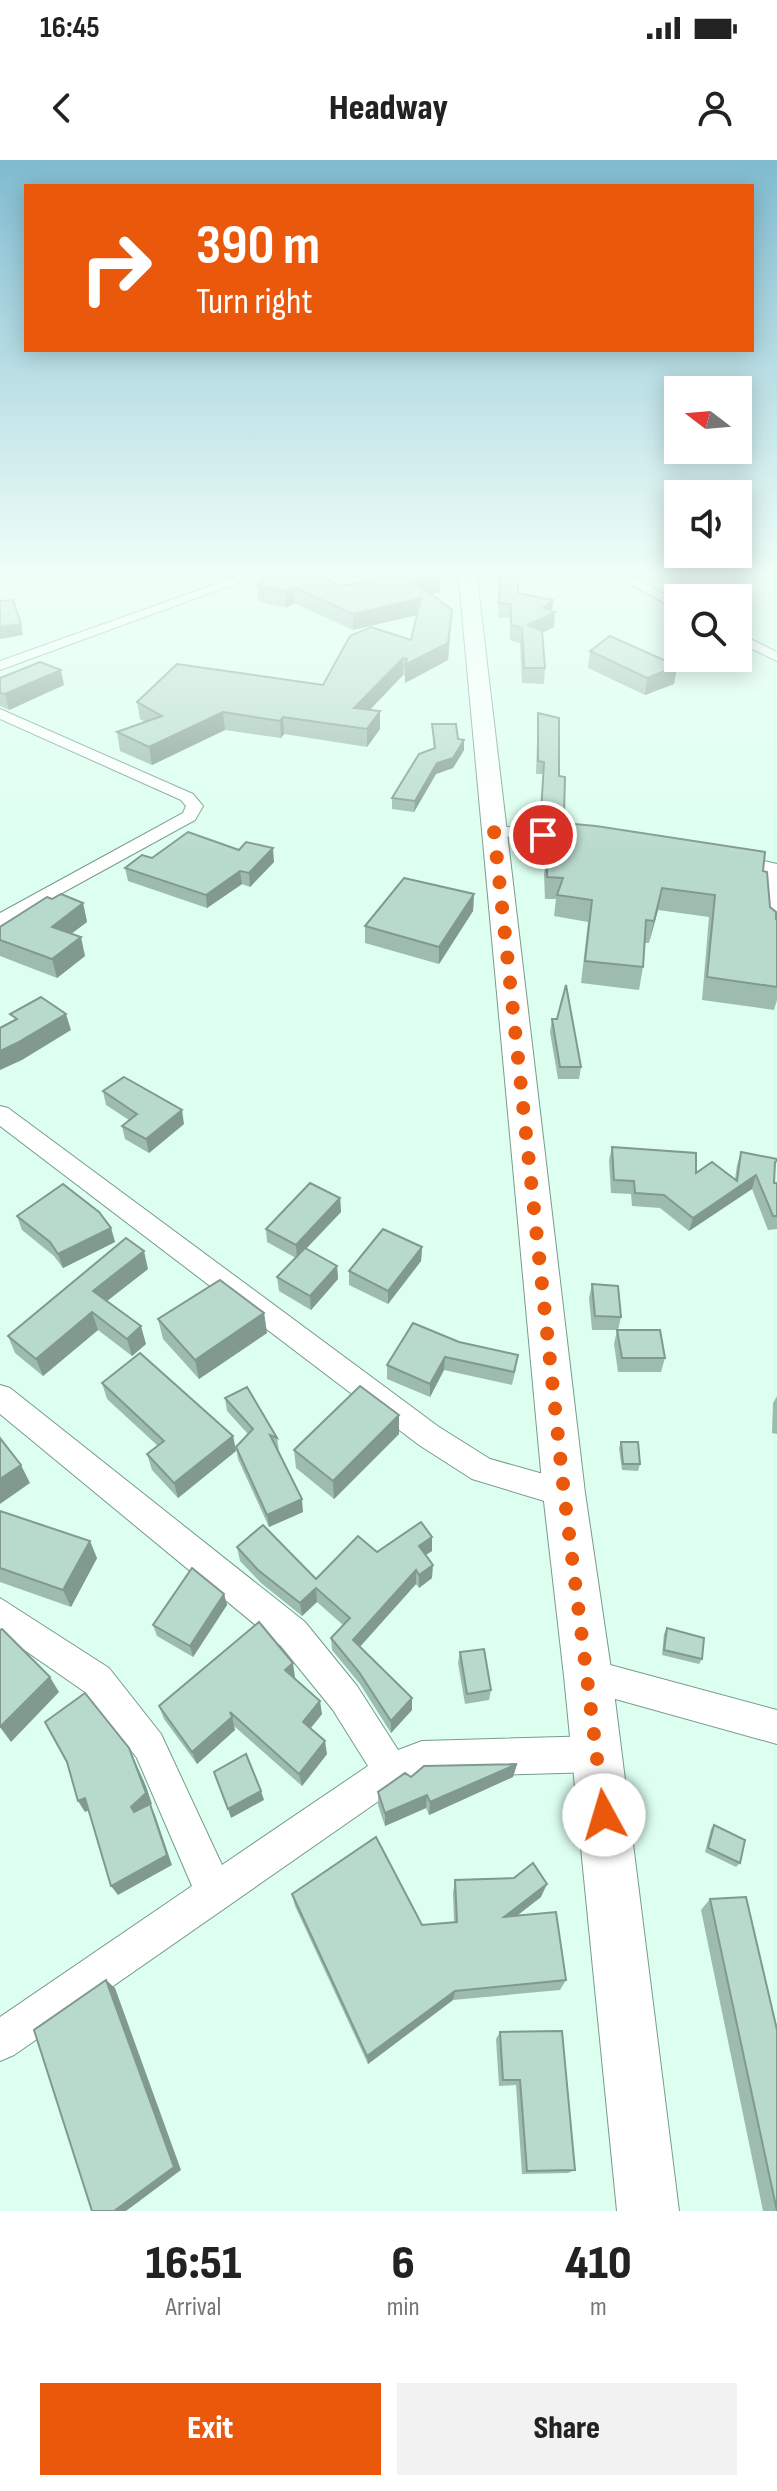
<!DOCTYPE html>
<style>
body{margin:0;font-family:"Sofia Sans Condensed",sans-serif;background:#f2f2f2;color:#222;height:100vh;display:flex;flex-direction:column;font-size:30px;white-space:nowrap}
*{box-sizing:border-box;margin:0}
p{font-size:26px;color:#767676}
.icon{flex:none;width:44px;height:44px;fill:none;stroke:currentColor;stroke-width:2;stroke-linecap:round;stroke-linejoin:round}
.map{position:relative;height:2051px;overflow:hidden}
.panel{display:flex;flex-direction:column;background:#fff;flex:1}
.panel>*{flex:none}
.guide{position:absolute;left:24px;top:24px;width:730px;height:168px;border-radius:0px;box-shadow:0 4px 20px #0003;background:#ea580c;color:#fff;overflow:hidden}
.needle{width:52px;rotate:286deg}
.controls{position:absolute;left:664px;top:216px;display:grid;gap:16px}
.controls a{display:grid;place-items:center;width:88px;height:88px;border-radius:0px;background:#fff;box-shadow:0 4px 20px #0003;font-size:40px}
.pin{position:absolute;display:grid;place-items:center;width:68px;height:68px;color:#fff;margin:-34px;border:4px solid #fff;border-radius:50%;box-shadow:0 2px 8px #0007}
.me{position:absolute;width:88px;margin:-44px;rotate:354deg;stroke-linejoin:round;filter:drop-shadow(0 0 6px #0008)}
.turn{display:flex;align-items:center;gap:28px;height:168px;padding:0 40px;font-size:36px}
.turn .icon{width:104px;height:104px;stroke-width:2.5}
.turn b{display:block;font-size:56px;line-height:68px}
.eta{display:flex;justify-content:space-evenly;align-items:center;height:136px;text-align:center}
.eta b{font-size:48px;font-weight:800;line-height:56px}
.action{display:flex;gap:16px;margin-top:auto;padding:16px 40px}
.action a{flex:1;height:92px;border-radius:0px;background:#ea580c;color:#fff;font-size:32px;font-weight:800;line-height:92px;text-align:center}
.action a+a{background:#f2f2f2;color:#222}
.status{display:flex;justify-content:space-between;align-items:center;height:56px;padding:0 40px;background:#fff;direction:ltr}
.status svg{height:22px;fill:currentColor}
header{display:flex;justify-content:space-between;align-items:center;height:104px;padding:0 40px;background:#fff;font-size:36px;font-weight:800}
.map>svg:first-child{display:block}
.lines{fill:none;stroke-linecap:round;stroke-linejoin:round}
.street-casing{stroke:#799a8d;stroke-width:2}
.secondary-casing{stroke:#799a8d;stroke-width:2}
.street{fill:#fff;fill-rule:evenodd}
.secondary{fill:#fff;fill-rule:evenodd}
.wall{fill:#9ebbaf}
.shaded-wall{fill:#81998f}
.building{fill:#b8dacc;stroke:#81998f;stroke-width:2}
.route{stroke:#ea580c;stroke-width:14;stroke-dasharray:0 25.2}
</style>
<div class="status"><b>16:45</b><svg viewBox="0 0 49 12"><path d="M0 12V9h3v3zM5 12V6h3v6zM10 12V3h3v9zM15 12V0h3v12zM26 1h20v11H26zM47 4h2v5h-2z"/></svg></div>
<header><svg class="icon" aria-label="back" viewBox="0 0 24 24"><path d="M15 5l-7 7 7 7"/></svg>Headway<svg class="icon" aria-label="person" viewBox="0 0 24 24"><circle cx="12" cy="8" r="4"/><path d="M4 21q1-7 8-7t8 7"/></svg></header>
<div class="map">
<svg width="777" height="2051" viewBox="0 0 777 2051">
<rect width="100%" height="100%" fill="#dcfff0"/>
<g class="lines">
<defs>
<g id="street">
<polygon points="255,410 273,410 0,510 0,501"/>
<polygon points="603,410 619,410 678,441 678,450"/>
<polygon points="738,473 777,492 777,501 738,482"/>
<polygon points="0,549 193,634 203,646 195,660 0,767 0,753 183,653 186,646 181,640 0,559"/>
<polygon points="494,666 571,672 580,677 571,682 488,675 485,671"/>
<polygon points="735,694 777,704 777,775 767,769 761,710 729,703 726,699"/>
<polygon points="0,946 8,948 439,1267 490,1299 575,1323 579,1333 575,1343 564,1347 472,1319 419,1285 0,966"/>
<polygon points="0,1225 10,1228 305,1462 357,1526 398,1590 422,1581 597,1576 609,1582 615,1594 609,1606 597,1612 422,1617 403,1624 14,1895 0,1901 0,1857 192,1726 137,1598 85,1532 0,1473 0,1438 109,1508 161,1574 222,1705 368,1606 333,1550 281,1486 0,1254"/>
<polygon points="588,1499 777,1550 777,1584 576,1528 571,1516 576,1504"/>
</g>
<polygon id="secondary" points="458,410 476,410 585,1333 612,1516 679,2051 617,2051 564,1516 543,1333"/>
</defs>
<use href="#street" class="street-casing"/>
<use href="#secondary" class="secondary-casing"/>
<use href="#street" class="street"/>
<use href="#secondary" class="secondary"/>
</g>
<g class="wall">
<polygon points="262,410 336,410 319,417 341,426 381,419 367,410 440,410 440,432 431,434 452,450 448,500 405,523 405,516 403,515 370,550 380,551 380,569 367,587 284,574 281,578 225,570 152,605 120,591 117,572 145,562 140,559 137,542 323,525 411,480 417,455 353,470 294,443 286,448 258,441 257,425 262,421"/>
<polygon points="500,413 518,433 552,451 554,467 542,473 545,508 544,524 522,523 520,483 510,480 510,458 498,458"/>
<polygon points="590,491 677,506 674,524 645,535 588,508"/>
<polygon points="0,518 64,525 9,550 0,546"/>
<polygon points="538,553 559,616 564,655 563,663 763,711 770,747 777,760 777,840 774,850 702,840 709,757 658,750 649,783 645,783 643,807 639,830 581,823 588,762 554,756 556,739 545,739 544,714 548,689 538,688 543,614 536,614"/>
<polygon points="432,564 458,579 464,580 464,590 453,608 436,614 414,652 392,649 392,638 434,589"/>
<polygon points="152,698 274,702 250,727 242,724 207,748 128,721 125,708"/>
<polygon points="474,734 473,751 439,804 365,783 365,766"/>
<polygon points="52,739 83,743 87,762 71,774 85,796 57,818 0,796 0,767"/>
<polygon points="552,859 581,907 579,919 558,919 550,872"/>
<polygon points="103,931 184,964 149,993 125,979 122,966 129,960 106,945"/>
<polygon points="612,987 696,1013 735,1019 737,1005 741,992 774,1013 774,1023 777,1023 777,1069 768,1070 752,1029 689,1071 660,1048 632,1046 631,1034 611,1033 609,1000"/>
<polygon points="340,1038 341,1052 306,1089 337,1106 338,1119 311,1150 279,1131 277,1117 296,1098 267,1082 266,1069"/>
<polygon points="17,1056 111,1068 115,1082 63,1108 54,1096 22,1070"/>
<polygon points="422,1087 421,1101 388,1144 349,1125 349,1111"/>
<polygon points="148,1109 107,1141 146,1184 132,1196 98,1170 43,1216 15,1193 8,1176"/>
<polygon points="592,1124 621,1157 618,1170 592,1170 589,1138"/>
<polygon points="264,1153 267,1173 199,1219 163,1179 158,1159"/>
<polygon points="413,1163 516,1208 512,1225 444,1210 430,1237 387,1219 387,1205"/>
<polygon points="617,1170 665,1198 661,1212 618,1212 614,1184"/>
<polygon points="102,1223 233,1276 236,1291 178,1338 152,1310 147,1294 158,1286 107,1239"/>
<polygon points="777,1236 777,1274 772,1273 773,1243"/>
<polygon points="225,1238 277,1278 279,1291 278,1290 303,1352 269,1367 238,1299 236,1287 248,1274 227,1251"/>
<polygon points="399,1274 334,1339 296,1308 294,1290"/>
<polygon points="621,1282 640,1304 638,1311 622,1310 619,1288"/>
<polygon points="0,1351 97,1398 71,1447 0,1422"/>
<polygon points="432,1377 432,1391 425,1395 432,1418 419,1428 416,1424 360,1487 412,1550 391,1573 360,1524 332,1490 331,1478 343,1465 317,1442 302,1456 261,1423 240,1401 237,1387 316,1419 377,1392"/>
<polygon points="224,1434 227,1445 193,1497 157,1476 153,1465"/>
<polygon points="667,1468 702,1499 699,1504 662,1495 664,1474"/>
<polygon points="460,1492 491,1530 489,1540 465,1544 458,1503"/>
<polygon points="295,1517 294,1518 322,1554 311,1568 327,1594 302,1626 234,1566 235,1570 197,1604 164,1559 159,1546"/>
<polygon points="517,1604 513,1617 429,1655 426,1648 385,1666 378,1645 378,1632 411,1617"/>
<polygon points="714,1665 740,1703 736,1707 705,1692 711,1669"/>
<polygon points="455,1720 541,1737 516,1756 566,1820 560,1830 453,1840 368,1904 295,1746 292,1734 422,1765 454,1762 453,1733"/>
<polygon points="710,1739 777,2051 763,2051 701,1750"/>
<polygon points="500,1872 575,2010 568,2013 522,2014 516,1925 499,1926 496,1879"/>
</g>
<g class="shaded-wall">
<polygon points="300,410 336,410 300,424"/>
<polygon points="426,410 440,410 440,432 413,437 414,421"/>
<polygon points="293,427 294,443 286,448 285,432"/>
<polygon points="421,438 421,454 353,470 353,454"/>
<polygon points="553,440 552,454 555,452 554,467 526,480 528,465 543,448"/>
<polygon points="452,450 448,500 405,523 405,505"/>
<polygon points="21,464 23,475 0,479 0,467"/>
<polygon points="403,498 403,515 355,565 354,548"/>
<polygon points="677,506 674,524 645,535 647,518"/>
<polygon points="61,510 64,525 9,550 5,534"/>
<polygon points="380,551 380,569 367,587 367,569"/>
<polygon points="223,552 225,570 152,605 149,587"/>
<polygon points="283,557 284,574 281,578 280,561"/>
<polygon points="464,580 464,590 453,608 436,614 414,652 415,641 437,603"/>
<polygon points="273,688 274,702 250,727 249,713"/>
<polygon points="240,711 242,724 207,748 206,735"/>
<polygon points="662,728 658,750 649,783 654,761"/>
<polygon points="474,734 473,751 439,804 439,787"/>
<polygon points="83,743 87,762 56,785 52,767"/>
<polygon points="81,777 85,796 57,818 52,799"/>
<polygon points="66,854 71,870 22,900 0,910 0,891"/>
<polygon points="182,950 184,964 149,993 146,979"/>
<polygon points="756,1015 752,1029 689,1071 693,1058"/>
<polygon points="340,1038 341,1052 297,1098 296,1085"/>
<polygon points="111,1068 115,1082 63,1108 58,1094"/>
<polygon points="422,1087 421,1101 388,1144 388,1131"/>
<polygon points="144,1091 148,1109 98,1148 93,1131"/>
<polygon points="337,1106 338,1119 311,1150 310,1136"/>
<polygon points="92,1152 98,1170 43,1216 36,1199"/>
<polygon points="264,1153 267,1173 199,1219 195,1200"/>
<polygon points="141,1166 146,1184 132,1196 127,1179"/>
<polygon points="445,1197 444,1210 430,1237 430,1224"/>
<polygon points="399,1255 399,1274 334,1339 333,1321"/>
<polygon points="233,1276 236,1291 178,1338 174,1323"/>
<polygon points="21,1305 30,1323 0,1344 0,1319"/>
<polygon points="302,1339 303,1352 269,1367 267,1355"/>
<polygon points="432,1377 432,1391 418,1400 419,1386"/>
<polygon points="90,1381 97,1398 71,1447 63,1430"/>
<polygon points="433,1405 432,1418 419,1428 419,1415"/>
<polygon points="416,1410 416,1424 354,1493 353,1480"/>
<polygon points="316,1428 317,1442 302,1456 300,1443"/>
<polygon points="224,1434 227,1445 193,1497 190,1486"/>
<polygon points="293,1503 295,1517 287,1524 285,1510"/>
<polygon points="50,1517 59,1532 11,1582 0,1567"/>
<polygon points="412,1538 412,1550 391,1573 391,1561"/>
<polygon points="320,1541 322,1554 305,1575 303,1562"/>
<polygon points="232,1557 235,1570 197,1604 192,1592"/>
<polygon points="325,1581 327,1594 302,1626 299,1614"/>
<polygon points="129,1588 146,1626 152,1644 150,1645 155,1655 172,1705 118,1735 111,1726 137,1657 131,1647"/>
<polygon points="517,1604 513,1617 429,1655 430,1642"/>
<polygon points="261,1631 264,1640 231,1658 228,1649"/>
<polygon points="427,1635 426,1648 385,1666 385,1653"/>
<polygon points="85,1638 92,1649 85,1652 78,1641"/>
<polygon points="547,1724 541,1737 500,1769 504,1757"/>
<polygon points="106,1820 115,1828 181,2010 126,2051 114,2051"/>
<polygon points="455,1831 453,1840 368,1904 367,1896"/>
</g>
<g class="building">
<polygon points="278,410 304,410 341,426 401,415 393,410 432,410 440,416 414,421 452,450 448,483 405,505 407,499 403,498 354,548 380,551 367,569 283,557 280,561 223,552 149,587 117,572 162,556 137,542 177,504 323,525 350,476 371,467 411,480 421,438 353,454 293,427 285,432 257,425 281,411"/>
<polygon points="500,413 518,413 518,433 553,440 543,448 555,452 528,465 542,471 545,508 524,508 522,468 511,465 511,444 499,443"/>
<polygon points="13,440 21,464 0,467 0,441"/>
<polygon points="610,476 677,506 647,518 590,491"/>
<polygon points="40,502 61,510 5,534 0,533 0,518"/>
<polygon points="538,553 559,558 559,616 565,617 564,655 541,654 544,602 538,601"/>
<polygon points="432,564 456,564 458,579 464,580 453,598 437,603 415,641 392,638 419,594 435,588"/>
<polygon points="541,661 596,666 765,692 763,711 767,712 770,747 776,752 776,759 777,760 777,827 707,817 715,735 662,728 654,761 646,760 643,807 585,801 592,740 557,735 563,718 547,717 547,692 555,668 541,667"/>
<polygon points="188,672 239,690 246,682 273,688 249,713 240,711 206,735 125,708 142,695 152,698"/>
<polygon points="404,718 474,734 439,787 365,766"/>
<polygon points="61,734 83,743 52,767 81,777 52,799 0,780 0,767 47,737 52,739"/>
<polygon points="566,825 581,907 560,907 552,859 557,859"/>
<polygon points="41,837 66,854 17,883 0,891 0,868 17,859 10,854"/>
<polygon points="124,917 182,950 146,979 122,966 137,954 103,931"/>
<polygon points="612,987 696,993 696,1013 712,1002 737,1021 741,992 777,999 777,1001 775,1002 774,1023 777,1023 777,1056 773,1056 756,1015 693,1058 664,1035 635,1033 634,1021 614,1020"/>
<polygon points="310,1023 340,1038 296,1085 266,1069"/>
<polygon points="63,1024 99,1052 111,1068 58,1094 50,1082 17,1056"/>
<polygon points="383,1069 422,1087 388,1131 349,1111"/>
<polygon points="126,1078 144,1091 93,1131 141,1166 127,1179 92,1152 36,1199 8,1176"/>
<polygon points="305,1088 337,1106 310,1136 277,1117"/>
<polygon points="220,1120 264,1153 195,1200 158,1159"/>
<polygon points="592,1124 618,1126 621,1157 595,1156"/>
<polygon points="413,1163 459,1182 518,1195 514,1212 445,1197 430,1224 387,1205"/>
<polygon points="617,1170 660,1170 665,1198 622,1198"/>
<polygon points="140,1193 233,1276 174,1323 147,1294 164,1281 102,1223"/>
<polygon points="360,1226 399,1255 333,1321 294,1290"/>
<polygon points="247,1227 277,1278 270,1275 302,1339 267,1355 236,1287 253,1269 225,1238"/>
<polygon points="0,1278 21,1305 0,1319"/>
<polygon points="621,1282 638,1282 640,1304 623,1304"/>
<polygon points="0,1351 90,1381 63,1430 0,1408"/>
<polygon points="421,1362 432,1377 419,1386 433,1405 419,1415 416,1410 353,1480 412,1538 391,1561 359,1512 331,1478 350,1458 316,1428 300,1443 258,1410 237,1387 263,1365 316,1419 358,1376 377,1392"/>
<polygon points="192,1408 224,1434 190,1486 153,1465"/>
<polygon points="259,1462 293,1503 285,1510 320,1541 303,1562 325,1581 299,1614 230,1552 232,1557 192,1592 159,1546"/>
<polygon points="667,1468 704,1478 702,1499 664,1490"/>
<polygon points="2,1469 50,1517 0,1567 0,1470"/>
<polygon points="484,1489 491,1530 467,1534 460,1492"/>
<polygon points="85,1533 129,1588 146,1633 131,1647 134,1652 150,1644 167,1695 111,1726 85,1638 78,1641 67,1602 45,1562"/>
<polygon points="246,1594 261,1631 228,1649 214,1612"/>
<polygon points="517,1604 430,1642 427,1635 385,1653 378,1632 405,1613 411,1617 424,1606"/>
<polygon points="714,1665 745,1680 740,1703 708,1688"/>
<polygon points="376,1677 422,1765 457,1762 455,1720 514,1718 533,1703 547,1724 504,1757 556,1752 566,1820 455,1831 367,1896 292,1734"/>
<polygon points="746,1737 777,1870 777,2051 710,1739"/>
<polygon points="106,1820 174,2007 114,2051 92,2051 34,1870"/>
<polygon points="562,1871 575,2010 527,2011 520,1920 503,1920 500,1872"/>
</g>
<linearGradient id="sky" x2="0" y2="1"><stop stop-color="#80bbd0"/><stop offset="0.59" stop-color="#effff8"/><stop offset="1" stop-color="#effff8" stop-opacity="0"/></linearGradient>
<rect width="777" height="697" fill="url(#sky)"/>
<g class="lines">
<polyline class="route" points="543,675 494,671 564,1333 604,1655"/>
</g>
</svg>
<div class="controls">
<a><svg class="needle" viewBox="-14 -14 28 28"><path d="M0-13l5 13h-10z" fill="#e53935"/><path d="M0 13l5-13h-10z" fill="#767676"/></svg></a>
<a><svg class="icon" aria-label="sound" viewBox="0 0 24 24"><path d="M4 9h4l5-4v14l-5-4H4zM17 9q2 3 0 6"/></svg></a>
<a><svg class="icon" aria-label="search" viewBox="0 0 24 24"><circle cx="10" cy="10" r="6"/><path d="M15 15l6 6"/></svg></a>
</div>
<div class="pin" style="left:543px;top:675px;background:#d93025"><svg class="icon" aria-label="arrive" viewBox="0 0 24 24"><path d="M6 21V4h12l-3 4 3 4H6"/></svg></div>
<svg class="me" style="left:604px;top:1655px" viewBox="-20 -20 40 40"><circle r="19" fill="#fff"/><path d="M0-13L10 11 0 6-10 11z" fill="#ea580c"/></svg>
<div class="guide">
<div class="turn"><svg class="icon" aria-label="right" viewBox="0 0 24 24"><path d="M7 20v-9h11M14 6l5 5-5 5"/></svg><div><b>390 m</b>Turn right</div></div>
</div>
</div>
<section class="panel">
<div class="eta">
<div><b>16:51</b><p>Arrival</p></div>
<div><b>6</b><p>min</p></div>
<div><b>410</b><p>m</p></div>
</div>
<div class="action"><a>Exit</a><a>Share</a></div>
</section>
